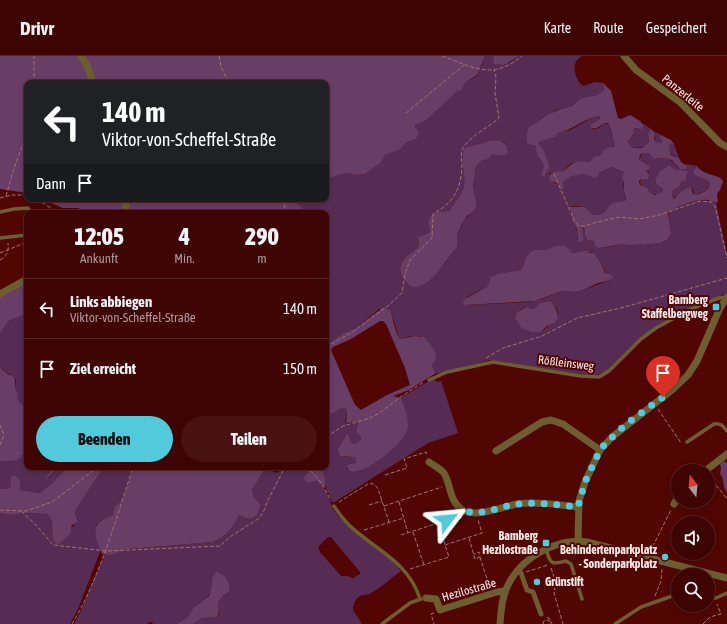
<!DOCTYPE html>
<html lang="de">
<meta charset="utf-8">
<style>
body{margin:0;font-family:"Asap Condensed",sans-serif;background:#481212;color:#f1f3f6;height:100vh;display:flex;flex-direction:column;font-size:15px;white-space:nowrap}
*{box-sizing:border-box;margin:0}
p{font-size:13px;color:#ad989a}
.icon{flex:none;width:22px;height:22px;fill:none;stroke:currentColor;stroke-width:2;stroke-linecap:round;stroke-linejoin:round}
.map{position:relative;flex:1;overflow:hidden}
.sheet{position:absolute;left:24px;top:154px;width:305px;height:260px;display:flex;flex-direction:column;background:#3d0403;border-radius:8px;box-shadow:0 2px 6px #0003,0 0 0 1px #562525}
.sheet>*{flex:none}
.top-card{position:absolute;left:24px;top:24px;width:305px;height:122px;border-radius:8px;box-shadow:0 2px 6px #0003,0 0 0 1px #562525;background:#202124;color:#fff;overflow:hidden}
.needle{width:26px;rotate:344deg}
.buttons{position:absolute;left:671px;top:408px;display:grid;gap:8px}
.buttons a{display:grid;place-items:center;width:44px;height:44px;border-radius:50%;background:#3d0403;box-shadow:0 2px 6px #0003,0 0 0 1px #562525;font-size:20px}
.pin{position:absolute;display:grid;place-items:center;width:34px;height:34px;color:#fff;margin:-41px -17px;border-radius:50% 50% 50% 0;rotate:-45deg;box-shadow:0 0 4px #0007}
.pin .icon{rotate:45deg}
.me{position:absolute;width:44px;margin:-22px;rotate:61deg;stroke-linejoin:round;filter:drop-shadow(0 0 3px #0008)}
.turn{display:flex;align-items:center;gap:14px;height:84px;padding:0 12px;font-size:18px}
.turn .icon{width:52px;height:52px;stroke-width:2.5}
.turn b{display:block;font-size:28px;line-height:34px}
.then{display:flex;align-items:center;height:38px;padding:0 12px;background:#0003;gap:8px;font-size:15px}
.eta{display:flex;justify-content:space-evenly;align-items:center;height:68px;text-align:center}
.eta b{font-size:24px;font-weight:800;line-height:28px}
.primary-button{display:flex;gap:8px;margin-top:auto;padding:8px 12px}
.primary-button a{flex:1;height:46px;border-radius:24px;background:#53cadc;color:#111;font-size:16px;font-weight:800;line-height:46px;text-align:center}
.primary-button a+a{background:#481212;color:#f1f3f6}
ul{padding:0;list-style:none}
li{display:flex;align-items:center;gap:12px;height:60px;padding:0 12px;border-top:1px solid #562525}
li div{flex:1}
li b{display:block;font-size:15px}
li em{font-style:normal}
header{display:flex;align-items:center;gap:24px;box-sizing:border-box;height:56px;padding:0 20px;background:#3d0403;border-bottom:1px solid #562525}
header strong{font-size:19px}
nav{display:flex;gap:22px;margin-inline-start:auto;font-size:14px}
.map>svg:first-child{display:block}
.green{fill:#562c54;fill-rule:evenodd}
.forest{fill:#683d66;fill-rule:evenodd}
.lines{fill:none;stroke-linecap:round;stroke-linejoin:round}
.path{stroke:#a37370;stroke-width:1;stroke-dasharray:4 2;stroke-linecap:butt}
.service{stroke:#6e5d31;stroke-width:3.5}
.pedestrian{stroke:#6e5d31;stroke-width:5}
.minor{stroke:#6e5d31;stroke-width:7}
.route{stroke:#53cadc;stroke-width:7;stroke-dasharray:0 12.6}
.poi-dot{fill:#53cadc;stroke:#510604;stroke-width:1.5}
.labels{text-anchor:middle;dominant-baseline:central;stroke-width:4;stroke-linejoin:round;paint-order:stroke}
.street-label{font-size:12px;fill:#fce9e5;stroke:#510604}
.poi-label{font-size:12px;font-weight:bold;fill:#fce9e5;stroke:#510604;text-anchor:end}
</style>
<header>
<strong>Drivr</strong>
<nav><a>Karte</a><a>Route</a><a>Gespeichert</a></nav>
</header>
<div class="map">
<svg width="727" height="568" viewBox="0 0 727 568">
<rect width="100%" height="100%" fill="#510604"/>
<g class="green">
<path d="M 484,0 L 494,0 L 493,3 L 497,8 L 504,9 L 508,7 L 519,0 L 582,0 C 579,2 576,4 575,8 C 573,14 577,26 583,30 L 595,26 L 603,27 L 604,32 L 603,36 L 597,39 L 581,42 L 572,50 L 557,54 L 544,61 L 530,71 L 526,83 L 528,88 C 530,88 533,89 534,90 C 537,92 536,97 538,99 C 542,105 545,107 543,115 L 546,119 L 550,110 L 540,91 L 539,86 L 555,81 L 558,77 L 570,74 L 592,62 L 600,60 L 601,61 L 600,63 L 591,68 L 593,73 L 599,72 L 604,67 L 609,69 L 615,89 L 613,91 C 603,94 599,100 590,106 L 580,105 L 570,108 L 564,115 L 550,117 L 549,120 L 554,127 L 558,127 L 560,134 L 564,132 L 563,125 C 572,119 582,115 591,121 L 612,111 L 624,116 C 623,122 623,129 624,135 C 624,139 626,141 625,145 C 620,147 615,149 610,151 C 602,155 606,160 593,159 L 585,151 L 573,150 L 570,152 C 571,156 571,162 572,165 C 576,172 578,173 577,183 L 584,184 L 582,172 L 583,171 L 585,173 L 585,180 L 587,184 L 594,185 L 602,192 L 623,188 L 639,188 L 643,189 L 660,187 L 667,184 L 670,181 C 672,171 667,163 669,154 C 685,149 700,141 716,146 L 727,199 L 727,237 L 691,252 L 657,270 L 613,311 L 604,317 L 593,320 L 490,304 L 437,318 L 432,309 C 437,299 435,294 427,286 C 425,283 425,281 420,280 C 413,279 407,281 401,283 L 399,282 L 391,255 L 385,252 L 379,253 L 358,271 L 342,278 L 326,290 L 326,157 L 305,157 L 304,155 L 293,146 L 280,143 L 326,143 L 326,123 L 346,117 L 360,119 L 365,118 L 381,107 L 385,99 L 390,96 L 397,95 L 406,87 L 412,85 L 416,69 C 419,67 422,67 425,65 C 429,62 455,38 456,36 L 462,34 L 465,27 L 477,20 C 479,13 485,7 484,0 ZM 493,84 L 501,85 L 506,88 L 506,98 L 499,100 L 493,98 L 489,103 L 481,105 L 476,110 L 473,130 L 477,149 L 474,155 L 465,163 L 457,179 L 457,189 L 455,193 L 446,206 L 432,222 L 425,227 L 412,231 C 401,224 395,211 406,201 C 410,197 415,195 419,190 L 418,185 L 420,180 L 430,176 L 428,165 L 431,159 L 437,156 L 450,155 C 454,147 462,140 464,130 C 467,118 460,106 464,93 L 467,91 ZM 556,190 L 566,190 L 573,197 L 587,194 L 589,197 L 592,196 C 598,201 603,209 606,217 L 611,218 L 610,224 L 583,234 L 575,236 L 562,235 L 542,243 L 529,246 L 466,249 L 467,241 L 488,230 L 493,220 L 521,214 C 525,210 524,204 527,200 C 533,192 536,194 544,194 C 548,194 553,192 556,190 ZM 550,245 L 557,253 L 558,262 C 555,268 549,268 545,273 L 531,276 L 524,274 C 516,264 510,260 524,251 L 535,253 L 540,247 Z"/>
<polygon points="642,67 651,73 648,77 649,86 643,91 631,92 628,88 629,82 633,79 633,73 637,72 641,74 644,71"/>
<polygon points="653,75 661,79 662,87 658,88 656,86"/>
<path d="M 670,88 L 674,88 L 679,102 C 673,99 666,97 670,88 Z"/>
<path d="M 643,97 L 649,97 L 656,103 C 665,101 673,103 678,112 L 687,109 L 686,108 L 697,110 L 693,116 L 694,119 L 708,125 L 710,127 C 708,134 701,138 694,139 L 693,133 L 673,142 L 672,138 L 672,135 L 679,131 L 681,126 L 686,125 L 688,118 L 686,115 L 674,113 L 667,110 L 663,113 L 655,124 L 655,127 L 662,132 L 663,135 L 658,138 L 653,138 L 649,135 L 648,132 L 642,130 L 640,127 L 641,123 L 647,123 L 649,116 L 646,115 L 649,109 L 641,105 L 639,103 Z"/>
<path d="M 27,258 L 27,353 C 22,347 16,346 18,337 L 15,333 L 16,324 L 14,321 L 4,315 L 0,309 L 0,278 L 5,268 L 8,265 Z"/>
<path d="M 434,322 L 437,326 L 441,325 L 458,377 L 428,387 L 333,447 L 325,430 L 325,422 L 322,411 L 326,411 L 326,361 L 342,352 L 345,352 L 347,356 L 345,366 L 347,368 L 358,366 L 356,376 L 361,382 L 361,384 L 354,388 L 351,386 L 350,381 L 345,380 L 337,394 L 337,396 C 346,405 348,398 356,402 L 356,407 L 349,408 L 347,412 L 350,416 C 364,420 403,388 407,374 C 409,366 406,360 404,353 C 403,348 403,345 400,342 Z"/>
<path d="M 27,396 L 27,411 L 50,411 L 50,416 L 46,421 L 48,423 L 57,412 L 63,414 C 62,424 48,432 40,437 L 20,434 L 20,426 L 16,420 L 11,425 L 10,432 L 0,433 L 0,405 C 6,406 15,406 19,402 C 22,399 23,398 27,396 Z"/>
<path d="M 104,411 L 133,411 C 129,421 127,432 123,442 C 120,448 115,452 113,459 C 110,461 107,462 104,463 C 88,471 98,481 101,493 L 78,553 L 70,568 L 0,568 L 0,457 L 11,459 L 24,457 L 47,458 C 54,466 52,476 53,485 L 58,489 C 67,481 71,472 78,464 L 75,459 L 76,453 Z"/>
<path d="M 259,411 L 271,411 L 272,415 L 276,417 L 280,415 L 282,411 L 304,411 L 308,417 L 303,421 L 305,425 C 309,426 313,424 317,426 C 328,430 329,448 336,457 C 354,479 383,492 401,515 C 391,522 380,533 369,538 C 366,539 363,538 360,540 C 355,543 353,549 353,554 L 362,568 L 193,568 C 199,562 205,559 214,562 L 219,559 C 217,546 218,544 229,536 L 230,529 L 225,520 L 218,515 L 212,522 L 211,536 L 206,542 L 193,552 L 187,562 L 176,568 L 153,568 L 152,566 L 150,566 L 147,568 L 74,568 L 79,559 L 105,498 L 112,499 L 117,496 L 127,493 L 213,486 C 225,481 233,471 237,460 L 256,459 L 260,453 L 260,449 L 254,441 L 252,434 L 263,416 L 263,413 ZM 328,481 L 331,481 L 360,516 L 360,518 L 353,522 L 347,520 L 341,520 L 320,496 L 318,491 Z"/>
</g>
<g class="forest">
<path d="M 0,0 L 484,0 L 484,3 L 477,19 L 465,27 L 462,34 L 456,36 C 455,38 429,62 425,65 C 422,67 419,67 416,69 L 415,71 L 419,76 L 416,83 L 406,87 L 399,94 L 385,99 L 381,107 L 365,118 L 358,119 L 346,117 L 326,123 L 326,27 L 27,27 L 27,137 L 0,133 Z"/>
<polygon points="494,0 519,0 504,9 494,8 493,3"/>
<path d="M 603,27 L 611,35 L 618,62 L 621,63 L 630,59 L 640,65 L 644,70 L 642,74 L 637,72 L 633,73 L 634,77 L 628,85 L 629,89 L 633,92 L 642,92 L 649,86 L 648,77 L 651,73 L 654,76 L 654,83 L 657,87 L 661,87 L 662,85 L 660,82 L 661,79 L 671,84 L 674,88 L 670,88 L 669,91 L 671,99 L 679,102 L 681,106 L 687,110 L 686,113 L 680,113 L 672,104 L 662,102 L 654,103 L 649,97 L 643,97 L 640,99 L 639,103 L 641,105 L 650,110 L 649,112 L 646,115 L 649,118 L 648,123 L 641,123 L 639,125 L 640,129 L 648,132 L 649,135 L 654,139 L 662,136 L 663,133 L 656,128 L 655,124 L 660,115 L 669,109 L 674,113 L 686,115 L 688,116 L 686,125 L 681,126 L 679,131 L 672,135 L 672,140 L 674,143 L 683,134 L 688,132 L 691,132 L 693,138 L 695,139 C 702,138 709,134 710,127 L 708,125 L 694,119 L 693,116 L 697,110 C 705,121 718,117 723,125 L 720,134 L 717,138 L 718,146 C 713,147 709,143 703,144 C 692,145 680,150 669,155 L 668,157 L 671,178 L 667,184 L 660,187 L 643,189 L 639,188 L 631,189 L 623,188 L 600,192 L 596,191 L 594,185 L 587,184 L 585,180 L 585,173 L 583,171 L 582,172 L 584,184 L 581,186 L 578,185 L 577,173 L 572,165 L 570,151 L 585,151 L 593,159 C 606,160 604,154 612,147 L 625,145 L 626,142 L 624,136 L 624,127 L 622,122 L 624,116 L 612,111 L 599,117 L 598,120 L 595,122 L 583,118 L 572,120 L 563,125 L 564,132 L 560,134 L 558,127 L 550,125 L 549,120 L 553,116 L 564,115 C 569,111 572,106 580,105 C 584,105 587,106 590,106 L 594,101 L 600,99 L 605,93 L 615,90 L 610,71 L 608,67 L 604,67 L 597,72 L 591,72 L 591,68 L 600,63 L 600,60 C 586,61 573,74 558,77 L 555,81 L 539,86 L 540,90 L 543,93 L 550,111 L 544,121 L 541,118 C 546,108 543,108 538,100 C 536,97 536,93 535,90 L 528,88 L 526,85 L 528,72 L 549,58 L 561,53 L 572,50 L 581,42 L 597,39 L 604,34 Z"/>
<path d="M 493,84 L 501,85 L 506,89 L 508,97 C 503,101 498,100 493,98 L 489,103 L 481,105 L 476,110 L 473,130 L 477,149 L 474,155 L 466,161 L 461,170 L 457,179 L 457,191 C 446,203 431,233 412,231 C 401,224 395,211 406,201 C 410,197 415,195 419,190 L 418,181 L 430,176 L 428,165 L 431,159 L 437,156 L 450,155 C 454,146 462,140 464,130 C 466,118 460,106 464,93 L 467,91 Z"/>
<path d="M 40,143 L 280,143 C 290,147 300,145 305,157 L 89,157 L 78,152 L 63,152 L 49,146 Z"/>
<path d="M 556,190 L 566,190 L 573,197 L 587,194 L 589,197 L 594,197 C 599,203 603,210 605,217 L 611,218 L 613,222 L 607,225 L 598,227 L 583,234 L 575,236 L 562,235 L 535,245 L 464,249 L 463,246 L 465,243 L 488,230 L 491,221 L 498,218 L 521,214 C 525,210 524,204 527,200 C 533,192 536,194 544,194 C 548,194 552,191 556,190 Z"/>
<polygon points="27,225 27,258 8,265 0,278 0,240"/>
<path d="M 550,245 C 555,250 557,254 558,262 L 555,267 L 547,270 L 540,276 L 531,276 L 522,273 L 515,262 L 517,256 L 526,251 L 534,253 L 540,247 Z"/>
<path d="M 382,252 L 386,252 L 391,255 C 393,264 395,276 400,283 L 415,280 L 424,281 C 428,287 438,295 436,303 C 435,305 433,307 432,309 L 436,317 L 409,334 L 393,340 L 401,342 C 404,348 409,365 408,372 C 405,387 363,422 349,415 L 347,410 L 349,408 L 356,407 L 356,402 C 352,400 345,401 340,400 L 337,394 L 346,379 L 349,379 L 351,386 L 354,388 L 361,384 L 361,382 L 356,376 L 358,366 L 346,367 L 347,356 L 345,352 L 342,352 L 326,361 L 326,290 L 342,278 L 358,271 ZM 380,265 L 383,265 L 386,268 L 405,312 L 410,329 L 387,339 L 361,354 L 355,349 L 331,294 L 333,291 L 351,283 Z"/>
<path d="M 0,309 C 1,311 2,314 4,315 C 13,324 16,314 15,333 L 18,337 C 16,346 22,347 27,353 L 27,396 C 22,398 23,399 20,402 C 15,406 5,406 0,405 Z"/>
<path d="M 724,405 L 727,407 L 727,436 C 722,431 725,423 720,418 L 721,413 L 720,408 Z"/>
<path d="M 50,411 L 104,411 L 76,453 L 75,457 L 78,466 L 72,469 L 70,478 L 58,489 L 53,485 C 51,476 55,466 47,458 L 24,457 L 11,459 L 0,457 L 0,433 L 10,432 L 11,422 L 12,420 L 16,420 L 20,424 L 20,434 L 40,437 L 52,428 L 63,416 L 61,413 L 57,412 L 47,423 L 46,421 L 50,416 Z"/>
<path d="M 133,411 L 259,411 L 263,413 L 263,416 L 252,434 L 254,441 L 260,448 C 261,454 255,464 248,462 C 243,461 242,459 238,460 C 233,472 225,481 213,486 L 127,493 L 111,499 L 102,498 C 99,488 89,473 101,465 C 105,462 109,461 113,459 L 115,451 L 121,445 L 124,439 Z"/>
<polygon points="304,411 322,411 325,422 325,430 323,430 316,425 308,426 305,425 303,421 308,417"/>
<path d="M 217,515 L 225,520 L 230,529 L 229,536 C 214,546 220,547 218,560 L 214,562 L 209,561 L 201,562 L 193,568 L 176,568 L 187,562 L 193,552 L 209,540 L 211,534 L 212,522 Z"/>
</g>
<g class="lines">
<g class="path">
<polyline points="219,0 221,11 229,27"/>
<path d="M 442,0 C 473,11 492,25 522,0"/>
<polyline points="34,27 34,0"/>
<polyline points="406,57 464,9"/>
<polyline points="554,118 574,164 579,170 584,170 597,166 620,161 640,163 659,159 700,145 711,146 715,150 727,202"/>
<polyline points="6,140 14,112 25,83 27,74"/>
<polyline points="0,142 12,139 27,139"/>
<polyline points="37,143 58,157"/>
<polyline points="283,143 286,157"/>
<polyline points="23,188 27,195"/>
<polyline points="0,197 27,186"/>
<path d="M 0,204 C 7,200 9,195 8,187"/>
<polyline points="702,255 708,262"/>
<path d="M 326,291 L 351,277 L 389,249 L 402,237 L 405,218 L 410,204 L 432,182 L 433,158 C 453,147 461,134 462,110 C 462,104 460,98 463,92 C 471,79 488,72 499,62 L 495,37 L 496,21 L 494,14"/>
<polyline points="486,302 503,292 542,280 577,262 621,252 727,222"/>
<polyline points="658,353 681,387"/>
<polyline points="0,369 4,379 0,389"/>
<polyline points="326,381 343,370 370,362 378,358 402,340 424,326"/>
<path d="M 306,411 C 319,422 324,430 331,445"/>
<polyline points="385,419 407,412 404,403 426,396 427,400"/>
<polyline points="709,420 727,443"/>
<path d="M 339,446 L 368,428 C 373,427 375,428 378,433 L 389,466"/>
<polyline points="399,446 408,477"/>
<polyline points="369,449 382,445"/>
<polyline points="384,450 442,431"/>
<polyline points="0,454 26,455 52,446 98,411"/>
<polyline points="21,455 36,469 53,489 106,495 220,490 231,480 258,463 263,457 268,444 285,411"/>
<polyline points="364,474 404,462"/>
<polyline points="413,476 424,509"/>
<polyline points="401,479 457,461 459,459"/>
<polyline points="469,482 475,503 480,501 479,496 474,498"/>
<polyline points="445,489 482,477 478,464"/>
<polyline points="650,496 671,454"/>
<polyline points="480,501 487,523"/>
<polyline points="551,512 554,521 554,526"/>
<polyline points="410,513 449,501 438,467"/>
<polyline points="526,516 548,509"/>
<polyline points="555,530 554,537 563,568"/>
<polyline points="468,532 472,528"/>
<polyline points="712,536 715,525"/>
<polyline points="655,540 661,525 662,513"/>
<polyline points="434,557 431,558 434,568"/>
<polyline points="547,561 550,563 552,568"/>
<path d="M 72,568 C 100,521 116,463 133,411"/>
<polyline points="543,568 544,565 546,564 549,564 550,568"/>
<polyline points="703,568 710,561 721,558 717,548"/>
</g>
<g class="service">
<polyline points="0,156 14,153 28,152 31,157"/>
<polyline points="0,182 27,179"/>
<polyline points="429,324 447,316 493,306 581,320 599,321 609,315 641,283 656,272 691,253 719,242 726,241"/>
<path d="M 687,386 L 714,368 C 721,367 723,370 727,375"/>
<path d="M 334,450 C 338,456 343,463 349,469 C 375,494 408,505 420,543"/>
<path d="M 546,493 C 551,508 550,509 566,505 L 571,508 L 582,543"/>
<polyline points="708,542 716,542 727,537"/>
<polyline points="382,568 410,547 421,543"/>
<polyline points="615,568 641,551 678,538"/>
</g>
<polyline class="pedestrian" points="518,514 521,517 527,534 533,536 541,558"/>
<g class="minor">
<polyline points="81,0 87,9 93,27"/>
<polyline points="624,0 636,14 681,47 720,87 727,91"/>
<polyline points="124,157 126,148 126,143"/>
<polyline points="0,238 27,223"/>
<polyline points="496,395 542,366 551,364 563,368 600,394"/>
<path d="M 429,406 C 433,409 441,413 444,417 C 451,429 449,444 461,453 C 475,463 501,451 517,448 C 537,445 558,449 578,451"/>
<polyline points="705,415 727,398"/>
<polyline points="674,448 678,441"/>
<polyline points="578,485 579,445 585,426 600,394 612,381 672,334 688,319 697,305 720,252 727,241"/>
<polyline points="426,542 436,543 440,554 497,536 505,535"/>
<path d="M 500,568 C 501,555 502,541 508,529 C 521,502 557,481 587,486 L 727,522"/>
</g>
</g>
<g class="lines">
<path class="route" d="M 447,464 L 457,461 L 464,455 C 483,460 500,450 519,448 C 539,446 559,449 578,451 L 585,426 L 600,394 L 605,388 L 625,369 L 663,341"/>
</g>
<g class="poi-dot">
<rect x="712" y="247" width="8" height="8" rx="2"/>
<rect x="542" y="483" width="8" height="8" rx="2"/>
<circle cx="665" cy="501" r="4"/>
<circle cx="537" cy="526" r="4"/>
</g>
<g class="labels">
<g class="street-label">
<text transform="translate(683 37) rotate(39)">Panzerleite</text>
<text transform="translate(566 307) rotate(7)">Rößleinsweg</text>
<text transform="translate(469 534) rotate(-16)">Hezilostraße</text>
</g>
<g class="poi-label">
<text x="708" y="244">Bamberg<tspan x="708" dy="14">Staffelbergweg</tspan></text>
<text x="538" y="480">Bamberg<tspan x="538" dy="14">Hezilostraße</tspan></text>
<text x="657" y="494">Behindertenparkplatz<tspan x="657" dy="14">- Sonderparkplatz</tspan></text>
<text x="545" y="526" text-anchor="start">Grünstift</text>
</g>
</g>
</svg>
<div class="buttons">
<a><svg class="needle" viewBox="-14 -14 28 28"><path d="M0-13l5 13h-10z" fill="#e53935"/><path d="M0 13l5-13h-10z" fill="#ad989a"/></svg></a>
<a><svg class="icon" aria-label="sound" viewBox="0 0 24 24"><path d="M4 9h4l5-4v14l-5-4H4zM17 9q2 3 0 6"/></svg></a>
<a><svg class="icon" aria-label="search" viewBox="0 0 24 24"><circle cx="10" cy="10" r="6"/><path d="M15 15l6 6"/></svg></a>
</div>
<div class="pin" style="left:663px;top:341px;background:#d93025"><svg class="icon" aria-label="arrive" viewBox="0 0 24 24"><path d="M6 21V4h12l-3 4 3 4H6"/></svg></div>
<svg class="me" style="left:447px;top:464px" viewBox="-20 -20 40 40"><path d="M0-17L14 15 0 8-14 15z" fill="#53cadc" stroke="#fff" stroke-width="4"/></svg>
<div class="top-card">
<div class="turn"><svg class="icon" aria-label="left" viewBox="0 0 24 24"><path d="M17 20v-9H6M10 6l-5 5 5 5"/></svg><div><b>140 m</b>Viktor-von-Scheffel-Straße</div></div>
<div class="then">Dann<svg class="icon" aria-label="arrive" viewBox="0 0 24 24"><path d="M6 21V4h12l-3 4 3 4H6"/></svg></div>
</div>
<section class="sheet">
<div class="eta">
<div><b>12:05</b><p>Ankunft</p></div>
<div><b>4</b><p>Min.</p></div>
<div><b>290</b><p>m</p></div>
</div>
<ul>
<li><svg class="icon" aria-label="left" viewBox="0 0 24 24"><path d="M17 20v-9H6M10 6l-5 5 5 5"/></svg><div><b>Links abbiegen</b><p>Viktor-von-Scheffel-Straße</p></div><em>140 m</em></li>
<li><svg class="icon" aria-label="arrive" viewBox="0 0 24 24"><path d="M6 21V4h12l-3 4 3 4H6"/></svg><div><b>Ziel erreicht</b></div><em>150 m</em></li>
</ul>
<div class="primary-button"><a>Beenden</a><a>Teilen</a></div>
</section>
</div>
